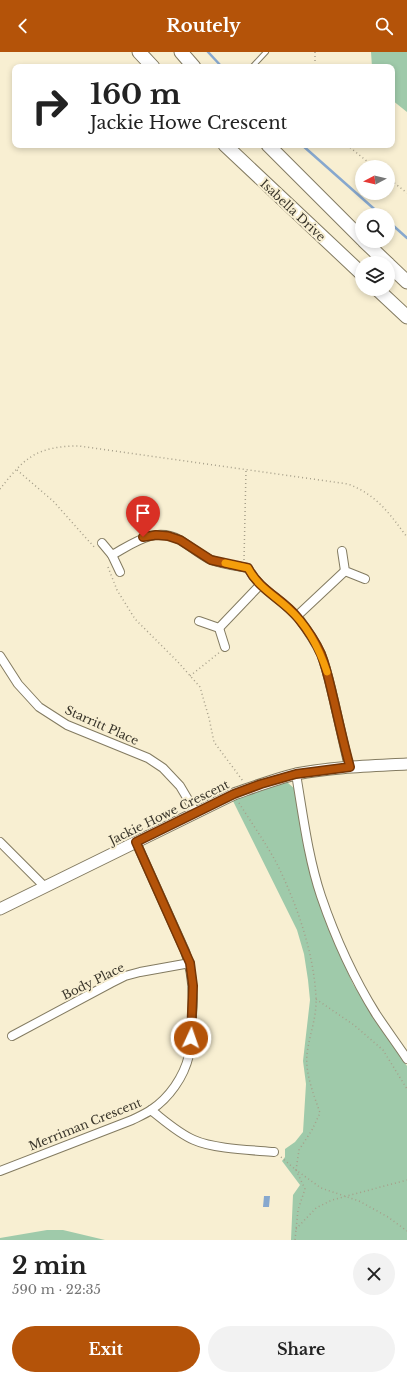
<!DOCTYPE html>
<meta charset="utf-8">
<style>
body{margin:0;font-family:"Libre Baskerville",serif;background:#f2f2f2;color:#222;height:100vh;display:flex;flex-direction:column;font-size:15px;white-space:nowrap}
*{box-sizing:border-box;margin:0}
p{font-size:13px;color:#767676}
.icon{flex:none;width:22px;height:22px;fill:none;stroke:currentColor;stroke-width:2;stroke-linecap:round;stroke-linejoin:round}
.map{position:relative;height:1188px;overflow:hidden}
.drawer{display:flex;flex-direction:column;background:#fff;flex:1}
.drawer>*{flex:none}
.guide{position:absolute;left:12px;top:12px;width:383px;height:84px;border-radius:8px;box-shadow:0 2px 6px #0003;background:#fff;color:#222;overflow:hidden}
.needle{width:26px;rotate:263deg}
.controls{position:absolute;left:355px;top:108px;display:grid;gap:8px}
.controls a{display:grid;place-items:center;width:40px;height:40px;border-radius:50%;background:#fff;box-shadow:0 2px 6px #0003;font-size:20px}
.pin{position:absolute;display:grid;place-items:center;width:34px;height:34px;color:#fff;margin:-41px -17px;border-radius:50% 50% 50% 0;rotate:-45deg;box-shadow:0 0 4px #0007}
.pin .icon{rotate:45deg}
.me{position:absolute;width:44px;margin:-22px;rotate:3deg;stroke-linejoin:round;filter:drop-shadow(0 0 3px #0008)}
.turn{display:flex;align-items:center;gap:14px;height:84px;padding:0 12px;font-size:18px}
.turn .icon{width:52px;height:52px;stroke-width:2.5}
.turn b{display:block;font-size:28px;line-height:34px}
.round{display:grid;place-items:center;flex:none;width:42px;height:42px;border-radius:21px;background:#f2f2f2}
.overview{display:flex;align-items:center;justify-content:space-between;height:68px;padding:0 12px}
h1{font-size:24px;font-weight:700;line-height:30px}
.primary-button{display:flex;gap:8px;margin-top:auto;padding:8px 12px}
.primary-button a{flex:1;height:46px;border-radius:24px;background:#b45309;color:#fff;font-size:16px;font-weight:700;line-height:46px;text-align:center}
.primary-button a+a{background:#f2f2f2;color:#222}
header{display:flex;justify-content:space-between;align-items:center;height:52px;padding:0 12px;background:#b45309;color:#fff;font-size:18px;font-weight:700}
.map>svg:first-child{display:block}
.green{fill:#9fcaaa}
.water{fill:#87a8ce}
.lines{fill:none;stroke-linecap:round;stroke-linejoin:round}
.stream{stroke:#87a8ce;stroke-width:2.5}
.lane-casing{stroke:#837b61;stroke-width:6}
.street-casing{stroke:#837b61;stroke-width:10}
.secondary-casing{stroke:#837b61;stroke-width:13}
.primary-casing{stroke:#837b61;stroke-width:15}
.path{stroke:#a69f8a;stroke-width:1.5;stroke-dasharray:1 3;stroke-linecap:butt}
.lane{stroke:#fff;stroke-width:4}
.street{stroke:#fff;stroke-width:8}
.secondary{stroke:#fff;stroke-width:11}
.primary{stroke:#fff;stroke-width:13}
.route-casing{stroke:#753606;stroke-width:10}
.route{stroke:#b45309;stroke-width:7}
.slow{stroke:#f59e0b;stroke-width:7}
.labels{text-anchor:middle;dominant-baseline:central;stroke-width:4;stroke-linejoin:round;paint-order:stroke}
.street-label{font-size:12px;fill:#39352a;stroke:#f8efd2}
</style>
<header><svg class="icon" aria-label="back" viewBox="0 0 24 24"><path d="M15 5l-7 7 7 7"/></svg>Routely<svg class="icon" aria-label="search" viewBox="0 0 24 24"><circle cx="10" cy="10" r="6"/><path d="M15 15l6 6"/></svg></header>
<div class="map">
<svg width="407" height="1188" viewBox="0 0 407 1188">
<rect width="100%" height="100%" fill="#f8efd2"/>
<g class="green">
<polygon points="371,0 407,0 407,60 392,48 392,15 372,15"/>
<polygon points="284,730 288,731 295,737 314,836 328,876 353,932 383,980 407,1014 407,1188 291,1188 293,1143 300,1133 282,1109 285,1105 285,1097 295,1090 303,1080 306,1032 303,1009 310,948 308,928 304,902 297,878 232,747"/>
<polygon points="47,1178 63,1178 105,1188 0,1188 0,1186"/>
</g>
<polygon class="water" points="264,1144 270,1144 269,1155 263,1155"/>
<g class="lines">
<g class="stream">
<polyline points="208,0 222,15"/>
<polyline points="302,93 381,163"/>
<polyline points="388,169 407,186"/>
</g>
<defs>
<polyline id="lane" points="252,15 266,0"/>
<g id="street">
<polyline points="102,491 112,503 120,520"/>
<polyline points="342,499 345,519 365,527"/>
<path d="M 112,503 C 134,491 155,474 180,488 C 190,494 199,502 209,507 C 220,512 236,514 248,516 C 260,539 284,548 300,568 C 308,579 315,589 321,602 C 327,617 330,633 334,649 C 339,671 344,693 349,715"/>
<polyline points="297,564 345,519"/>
<polyline points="199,569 219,576 225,595"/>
<polyline points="219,576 260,533"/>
<polyline points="0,604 18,632 39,655 67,673 148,706 163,716 180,734 196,761"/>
<path d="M 296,722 C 303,763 308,805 321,844 C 335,885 353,925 376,962 C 386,977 397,992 407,1007"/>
<polyline points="0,790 45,835"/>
<polyline points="12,984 111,931 125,924 140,920 190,911"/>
<path d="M 151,1058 C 165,1069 178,1081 194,1088 C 214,1097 252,1098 274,1100"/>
<path d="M 0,1119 L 132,1068 C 138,1065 145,1062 151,1058 C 169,1046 184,1025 189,1003 C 192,990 192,976 192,963 C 194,941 193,921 185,899 L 136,790"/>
</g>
<path id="secondary" d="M 0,857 L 234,742 C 254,735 275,727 296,722 C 332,715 370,714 407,712"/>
<g id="primary">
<polyline points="139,0 153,15"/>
<polyline points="181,0 194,15"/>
<polyline points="225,93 362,222"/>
<polyline points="268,93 362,187"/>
<polyline points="364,189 387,211"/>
<polyline points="388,212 407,230"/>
<polyline points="377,237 407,265"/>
</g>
</defs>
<use href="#lane" class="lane-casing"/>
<use href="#street" class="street-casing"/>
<use href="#secondary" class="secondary-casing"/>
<use href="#primary" class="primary-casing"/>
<g class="path">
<polyline points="315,0 315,15"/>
<polyline points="347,93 374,115"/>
<polyline points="388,126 407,141"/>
<polyline points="17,418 53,449 95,496"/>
<path d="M 0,437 C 8,427 18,414 28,407 C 42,396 62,394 79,394 L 348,432 C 377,443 389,461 407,485"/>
<polyline points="244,508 246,418"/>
<polyline points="108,515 117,538 135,567 177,609 200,635 209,666 214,690 243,729"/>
<polyline points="190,624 220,600"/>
<path d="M 239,751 C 251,770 265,790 276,810 C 296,850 314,900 316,946 C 317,965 309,984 307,1002 C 305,1022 314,1043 320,1061 L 312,1078 L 299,1098 L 296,1118 L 321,1136 L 359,1149 L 388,1165 L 407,1179"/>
<polyline points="316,947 354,973 383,998 407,1037"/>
<polyline points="281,1105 296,1118 305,1137 298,1158 295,1188"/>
<polyline points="296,1177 316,1156 332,1148 407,1128"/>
</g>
<use href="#lane" class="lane"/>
<use href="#street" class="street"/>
<use href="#secondary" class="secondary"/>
<use href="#primary" class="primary"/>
</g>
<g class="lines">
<defs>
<path id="route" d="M 143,485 L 156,483 L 168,484 L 180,488 L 211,508 L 248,516 C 260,539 282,546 298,566 C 307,577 315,588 321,602 C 327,617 330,633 334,649 C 339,671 344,693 350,715 L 296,722 L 261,732 L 234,742 L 136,790 L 190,911 L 193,934 L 191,986"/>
</defs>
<use href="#route" class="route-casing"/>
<use href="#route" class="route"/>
<path class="slow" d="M 225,511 L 248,516 C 258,535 274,543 289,557 C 308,574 319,596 327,620"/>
</g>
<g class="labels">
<g class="street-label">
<text transform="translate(293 158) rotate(43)">Isabella Drive</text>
<text transform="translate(102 673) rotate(24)">Starritt Place</text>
<text transform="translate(169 760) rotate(-26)">Jackie Howe Crescent</text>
<text transform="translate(93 929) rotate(-26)">Body Place</text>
<text transform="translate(85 1072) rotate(-22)">Merriman Crescent</text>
</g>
</g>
</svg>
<div class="controls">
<a><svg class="needle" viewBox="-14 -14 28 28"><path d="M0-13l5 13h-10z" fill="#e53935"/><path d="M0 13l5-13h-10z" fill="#767676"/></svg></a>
<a><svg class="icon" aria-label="search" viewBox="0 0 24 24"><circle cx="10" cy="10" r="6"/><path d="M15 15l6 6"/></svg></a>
<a><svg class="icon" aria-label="layers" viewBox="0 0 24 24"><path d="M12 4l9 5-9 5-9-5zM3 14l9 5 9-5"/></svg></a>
</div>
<div class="pin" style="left:143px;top:485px;background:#d93025"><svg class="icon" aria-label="arrive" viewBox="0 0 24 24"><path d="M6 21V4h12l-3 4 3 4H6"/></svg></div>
<svg class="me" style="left:191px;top:986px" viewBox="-20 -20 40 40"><circle r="17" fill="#b45309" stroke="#fff" stroke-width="3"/><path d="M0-11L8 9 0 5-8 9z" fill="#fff"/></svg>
<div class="guide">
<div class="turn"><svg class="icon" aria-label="right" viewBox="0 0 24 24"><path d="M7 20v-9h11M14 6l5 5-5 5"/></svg><div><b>160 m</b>Jackie Howe Crescent</div></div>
</div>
</div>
<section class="drawer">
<div class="overview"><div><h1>2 min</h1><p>590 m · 22:35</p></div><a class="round"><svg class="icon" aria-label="close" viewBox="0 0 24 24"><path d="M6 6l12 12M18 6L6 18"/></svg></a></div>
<div class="primary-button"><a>Exit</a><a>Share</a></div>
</section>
